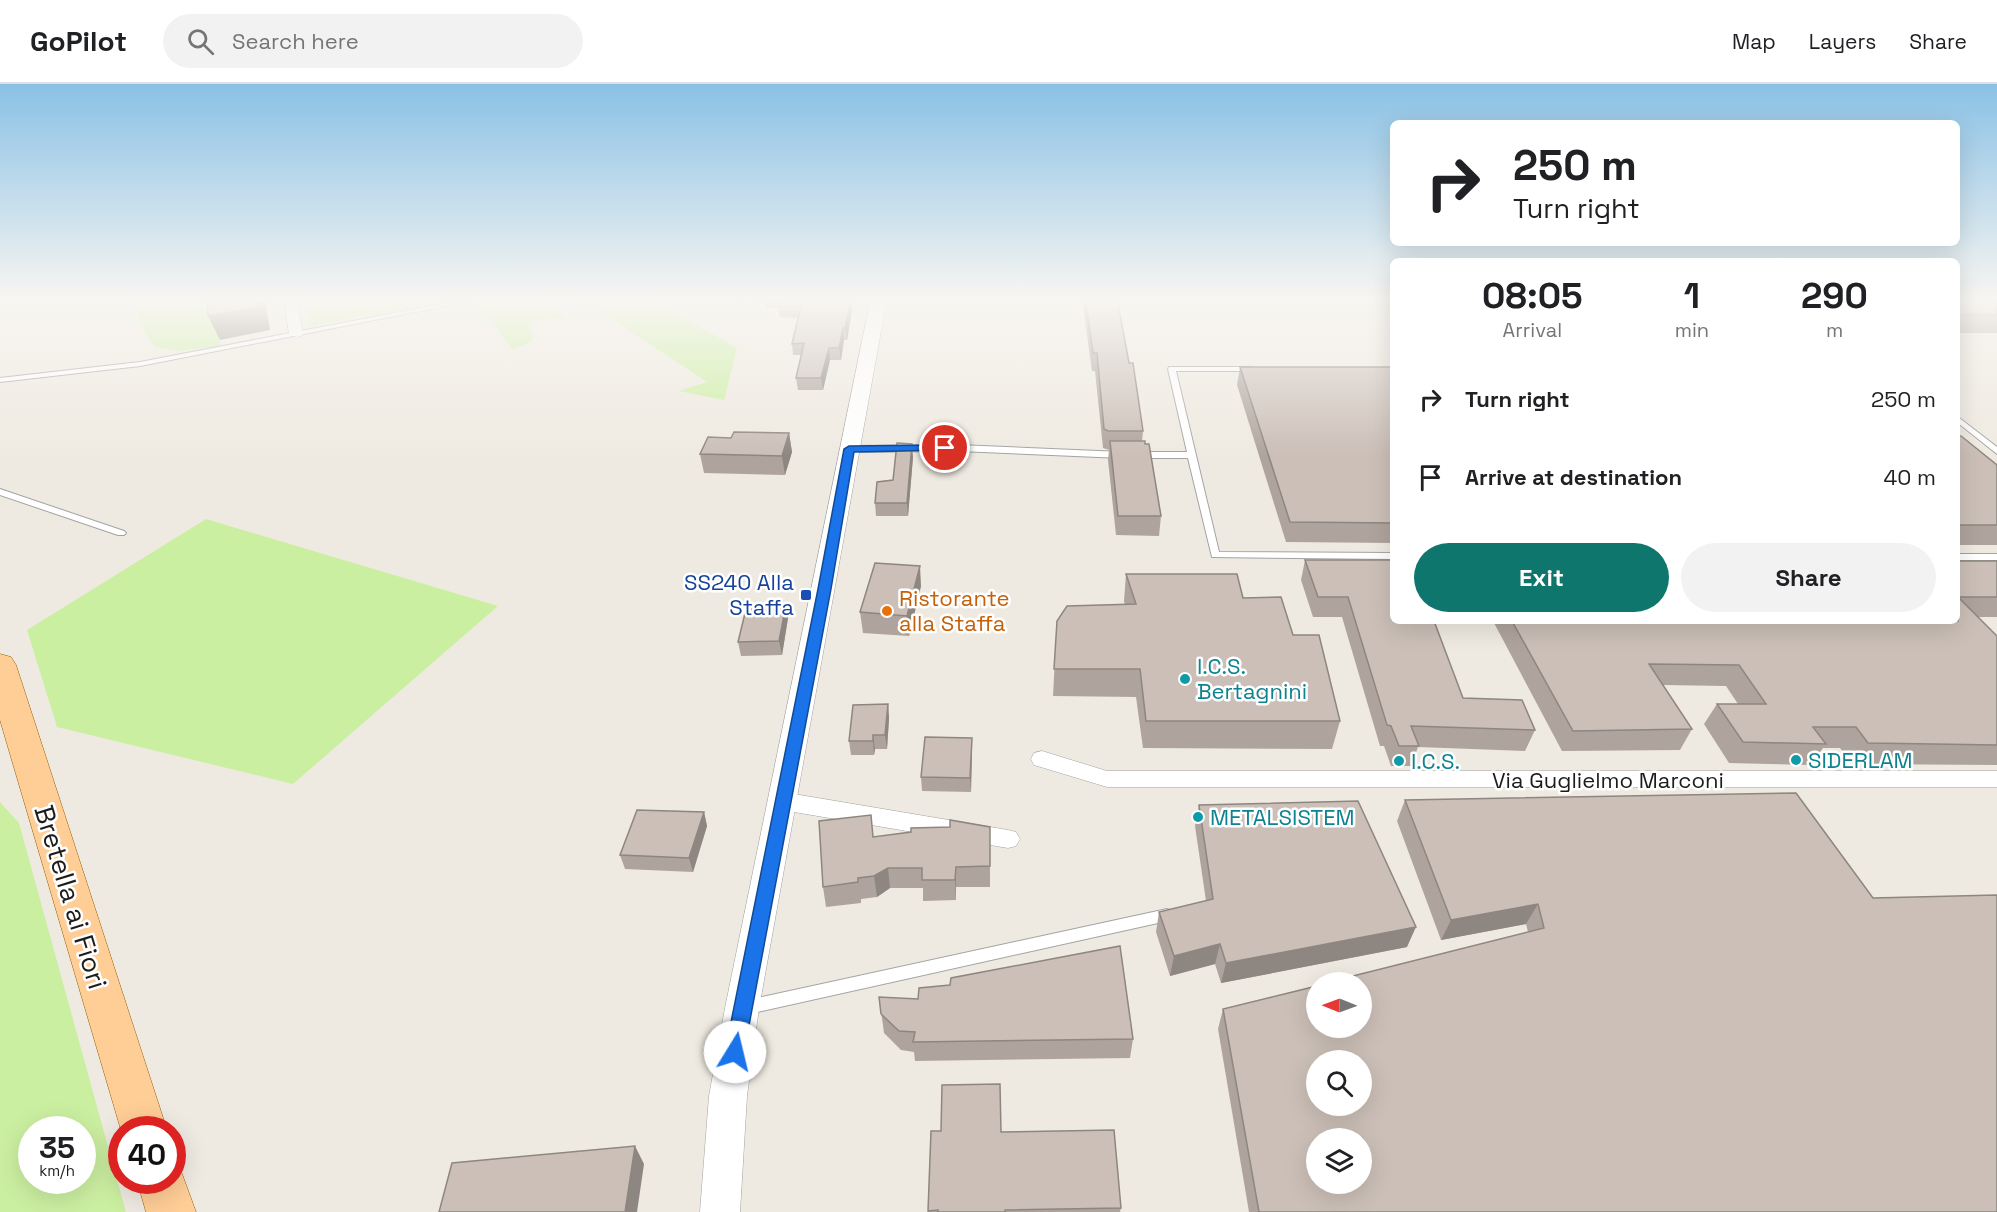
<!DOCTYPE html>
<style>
body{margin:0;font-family:"Space Grotesk",sans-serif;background:#f2f2f2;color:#202124;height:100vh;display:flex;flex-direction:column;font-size:22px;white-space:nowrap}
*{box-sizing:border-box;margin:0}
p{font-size:20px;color:#757577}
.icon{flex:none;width:33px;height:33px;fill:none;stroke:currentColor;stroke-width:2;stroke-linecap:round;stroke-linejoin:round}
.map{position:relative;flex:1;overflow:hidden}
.details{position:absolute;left:1390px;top:174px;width:570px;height:366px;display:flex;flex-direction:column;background:#fff;border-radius:9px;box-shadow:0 6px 24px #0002}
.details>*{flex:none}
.banner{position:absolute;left:1390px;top:36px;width:570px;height:126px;border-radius:9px;box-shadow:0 6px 24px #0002;background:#fff;color:#202124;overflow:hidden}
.needle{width:39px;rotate:271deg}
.buttons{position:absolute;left:1306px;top:888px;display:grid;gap:12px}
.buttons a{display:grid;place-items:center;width:66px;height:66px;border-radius:50%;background:#fff;box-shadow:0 6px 24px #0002;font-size:30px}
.speed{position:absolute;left:18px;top:1032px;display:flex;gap:12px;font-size:30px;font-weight:700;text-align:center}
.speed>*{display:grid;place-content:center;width:78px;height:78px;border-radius:50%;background:#fff;box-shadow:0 6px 24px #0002;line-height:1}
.speed small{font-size:15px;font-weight:400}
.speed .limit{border:9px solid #d22;background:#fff;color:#111}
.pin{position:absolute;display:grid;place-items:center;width:51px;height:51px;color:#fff;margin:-26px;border:3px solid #fff;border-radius:50%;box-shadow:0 2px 6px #0007}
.me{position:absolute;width:66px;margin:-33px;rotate:9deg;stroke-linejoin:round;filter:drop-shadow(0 0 4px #0008)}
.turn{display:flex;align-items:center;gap:21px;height:126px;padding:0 24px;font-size:27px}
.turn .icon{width:78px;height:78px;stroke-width:2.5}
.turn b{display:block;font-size:42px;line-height:51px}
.eta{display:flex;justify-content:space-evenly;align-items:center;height:102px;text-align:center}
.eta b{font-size:36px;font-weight:800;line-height:42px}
.cta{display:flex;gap:12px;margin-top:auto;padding:12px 24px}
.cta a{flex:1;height:69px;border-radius:36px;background:#0f766e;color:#fff;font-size:24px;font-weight:800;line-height:69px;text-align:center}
.cta a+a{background:#f2f2f2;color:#202124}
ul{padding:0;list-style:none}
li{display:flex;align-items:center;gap:18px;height:78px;padding:0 24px}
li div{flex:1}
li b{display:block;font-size:22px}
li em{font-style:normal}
header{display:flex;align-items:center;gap:36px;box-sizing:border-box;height:84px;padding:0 30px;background:#fff;border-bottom:2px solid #e0e0e0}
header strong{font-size:28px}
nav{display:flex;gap:33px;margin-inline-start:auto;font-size:21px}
.search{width:420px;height:54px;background:#f2f2f2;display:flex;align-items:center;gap:15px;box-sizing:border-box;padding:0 21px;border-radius:33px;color:#757577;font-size:22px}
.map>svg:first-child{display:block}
.grass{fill:#cbefa1;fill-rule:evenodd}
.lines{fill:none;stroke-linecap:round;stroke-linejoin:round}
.service-casing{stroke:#a3a3a3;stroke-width:2}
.minor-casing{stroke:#a3a3a3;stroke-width:1}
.tertiary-casing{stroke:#a3a3a3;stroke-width:1}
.primary-casing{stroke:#955d00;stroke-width:1}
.service{fill:#fff;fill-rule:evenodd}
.minor{fill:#fff;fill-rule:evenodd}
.tertiary{fill:#fff;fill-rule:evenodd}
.primary{fill:#ffcd96;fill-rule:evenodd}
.wall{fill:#afa49d}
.shaded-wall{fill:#8e8680}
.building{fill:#cbbfb7;stroke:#8e8680;stroke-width:1.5;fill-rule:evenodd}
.route{fill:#1a73e8;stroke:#114b97;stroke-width:1.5}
.transit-dot{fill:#1a4fb4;stroke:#fff;stroke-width:2}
.food-dot{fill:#e8710a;stroke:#fff;stroke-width:2}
.culture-dot{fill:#0f9aa8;stroke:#fff;stroke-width:2}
.labels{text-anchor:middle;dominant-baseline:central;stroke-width:5;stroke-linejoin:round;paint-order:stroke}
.transit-label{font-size:22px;fill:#164399;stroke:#fff;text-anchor:end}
.food-label{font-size:22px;fill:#c56008;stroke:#fff;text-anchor:start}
.culture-label{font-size:22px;fill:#0d838f;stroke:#fff;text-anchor:start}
.street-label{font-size:22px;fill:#1c1c1c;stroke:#fff}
.near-street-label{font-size:27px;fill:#1c1c1c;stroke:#fff}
</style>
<header>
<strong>GoPilot</strong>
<div class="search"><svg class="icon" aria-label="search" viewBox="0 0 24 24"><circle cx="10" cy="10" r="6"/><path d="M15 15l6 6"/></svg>Search here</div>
<nav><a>Map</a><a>Layers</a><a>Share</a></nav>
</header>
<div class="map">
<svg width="1997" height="1128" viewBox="0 0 1997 1128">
<rect width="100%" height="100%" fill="#efeae1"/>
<g class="grass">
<path d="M 136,214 L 218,214 L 220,262 L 177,267 L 155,263 C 143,248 135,234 136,214 Z"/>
<path d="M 304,214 L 537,214 L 568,234 C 554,236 541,234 528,240 L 533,252 L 531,258 L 512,265 L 490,235 L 457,216 L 309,242 Z"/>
<polygon points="580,214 649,214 737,264 724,316 679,307 707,298"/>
<polygon points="206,435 498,522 293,700 57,643 27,546"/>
<path d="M 0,718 L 19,739 L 126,1128 L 0,1128 ZM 32,1046 L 82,1046 L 82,1096 L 32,1096 Z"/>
</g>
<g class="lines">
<defs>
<g id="service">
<polygon points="472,214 487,214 140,282 0,298 0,294 140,278"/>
<polygon points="736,214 745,214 755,221 750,222"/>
<polygon points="1169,283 1252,283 1256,285 1252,287 1176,287 1219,468 1394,469 1394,475 1212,473 1188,374 1137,374 1133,371 1137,368 1187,368 1168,285"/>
<polygon points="1958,333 1997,363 1997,370 1958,339"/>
<polygon points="958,361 1122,368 1126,371 1122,374 958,367 849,368 845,365 849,362"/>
<polygon points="0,405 124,447 126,449 124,451 118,451 0,411"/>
<rect x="1958" y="470" width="39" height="6"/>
<polygon points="1167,825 1172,827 1174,831 1172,835 1167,837 748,930 743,928 741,923 743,918 748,916"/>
</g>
<g id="minor">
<polygon points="284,214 296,214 303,249 301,252 296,253 289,249"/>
<polygon points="1042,667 1107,687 1997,687 1997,703 1107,703 1034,681 1031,675 1034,669"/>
<polygon points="782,708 1008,746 1016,748 1020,755 1016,762 1008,764 782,726 774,723 771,717 774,711"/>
</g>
<polygon id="tertiary" points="871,214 887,214 759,924 747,1012 740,1128 700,1128 709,1012 725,924"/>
<g id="primary">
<polygon points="0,570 11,573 16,581 167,1046 122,1046 122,1048 121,1046 0,636"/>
<polygon points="172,1077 178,1079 196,1128 146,1128 137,1096 172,1096"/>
</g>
</defs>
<use href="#service" class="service-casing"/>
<use href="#minor" class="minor-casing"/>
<use href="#tertiary" class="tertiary-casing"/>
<use href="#primary" class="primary-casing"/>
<use href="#service" class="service"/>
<use href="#minor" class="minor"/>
<use href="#tertiary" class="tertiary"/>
<use href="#primary" class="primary"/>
</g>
<g class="wall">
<polygon points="765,214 851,215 852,226 847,256 844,256 841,276 830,276 823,306 798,306 796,294 802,271 793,271 792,260 798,234 780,233 778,224 766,224"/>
<polygon points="1083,214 1117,214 1129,279 1143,347 1142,357 1161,432 1159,452 1116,451 1108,376 1109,366 1103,364 1095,287 1092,287 1083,222"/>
<rect x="1958" y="214" width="39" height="35"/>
<polygon points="1240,283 1394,283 1394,459 1286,458 1237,301"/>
<polygon points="789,349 792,368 785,391 704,389 700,370 731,354"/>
<polygon points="1958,352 1997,381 1997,461 1958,461"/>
<polygon points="913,373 908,432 876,432 875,419"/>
<polygon points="1305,476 1463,614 1535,646 1525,667 1418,663 1411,682 1391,682 1384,662 1380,662 1342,533 1313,533 1301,496"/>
<polygon points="1958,477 1997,477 1997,533 1978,533 1997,552 1997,681 1852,680 1840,664 1823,664 1811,681 1729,679 1704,640 1717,620 1738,620 1726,602 1663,601 1692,645 1680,666 1562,667 1493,537 1958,537"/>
<polygon points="1126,490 1243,514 1293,551 1340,637 1332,665 1143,664 1136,613 1053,612 1057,537 1125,521 1124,517"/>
<polygon points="921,502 909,552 863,549 860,528"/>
<polygon points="786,521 788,534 782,571 741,572 738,558"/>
<polygon points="888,620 889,634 887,665 875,665 874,671 851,671 849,657"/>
<polygon points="972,654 971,708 922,707 921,693"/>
<polygon points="1405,716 1997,1128 1249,1128 1218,945 1223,925 1528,848 1526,840 1441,856 1397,737"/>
<polygon points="1199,721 1407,863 1221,899 1215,880 1170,892 1156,848 1159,828 1206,817 1195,742"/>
<polygon points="704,728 707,742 693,788 625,785 620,771"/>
<polygon points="990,743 990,803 956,803 956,816 923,817 923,804 890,804 877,813 861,815 861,819 826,823 823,803 873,753"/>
<polygon points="879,913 1133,955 1130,974 915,977 914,968 901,966 884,949"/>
<polygon points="931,1047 1001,1048 1121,1124 1120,1128 928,1128"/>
</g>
<g class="shaded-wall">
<polygon points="258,214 265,214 270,246 220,256 208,232"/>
<polygon points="851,215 852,226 847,256 845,244"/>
<polygon points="843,244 844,256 841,276 839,264"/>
<polygon points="829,264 830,276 823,306 821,294"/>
<polygon points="789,349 792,368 785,391 782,372"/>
<polygon points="912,360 913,373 908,432 907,419"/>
<polygon points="920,482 921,502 909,552 907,532"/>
<polygon points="786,521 788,534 782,571 779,557"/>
<polygon points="888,620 889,634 887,665 885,651"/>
<polygon points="873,651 875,665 874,671 873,657"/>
<polygon points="972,654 972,667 971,708 970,694"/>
<polygon points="704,728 707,742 693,788 689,774"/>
<polygon points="956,783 956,816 955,796"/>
<polygon points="888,784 890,804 877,813 874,792"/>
<polygon points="1538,820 1526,840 1441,856 1451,836"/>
<polygon points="1416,843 1407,863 1221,899 1226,879"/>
<polygon points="1220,860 1215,880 1170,892 1174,872"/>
<polygon points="635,1062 644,1080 637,1128 625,1128"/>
</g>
<g class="building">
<polygon points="207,214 258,214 259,223 208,232"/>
<polygon points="781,214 851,215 845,244 843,244 839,264 829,264 821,294 796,294 804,259 792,260 801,222 778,222"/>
<polygon points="1085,214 1117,214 1129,279 1133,279 1143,347 1108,347 1104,345 1097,269 1093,269"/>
<rect x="1958" y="214" width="39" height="17"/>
<polygon points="1240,283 1394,283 1394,439 1290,438"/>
<polygon points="734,348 789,349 782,372 700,370 708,353 731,354"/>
<polygon points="1958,352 1961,352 1997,381 1997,441 1958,441"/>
<polygon points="1110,357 1145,357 1145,360 1149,360 1161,432 1118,432"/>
<polygon points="897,359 912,360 907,419 875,419 877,398 893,396"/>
<polygon points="1305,476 1394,476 1394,537 1434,537 1463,614 1522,616 1535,646 1411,642 1419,662 1399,662 1391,642 1387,641 1348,513 1318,513"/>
<polygon points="1958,477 1997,477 1997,513 1958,513 1997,552 1997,661 1868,659 1856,643 1813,643 1826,660 1743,658 1717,620 1766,620 1739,581 1649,580 1692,645 1573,647 1512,537 1958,537"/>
<polygon points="875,479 920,482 907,532 860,528"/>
<polygon points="1126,490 1237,490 1243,514 1281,513 1293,551 1319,551 1340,637 1146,637 1140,585 1054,585 1057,537 1067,522 1136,520"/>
<polygon points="747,521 786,521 779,557 738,558"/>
<polygon points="888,620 885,651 873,651 873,657 849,657 853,621"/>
<polygon points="925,653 972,654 970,694 921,693"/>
<path d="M 1796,709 L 1873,814 L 1997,811 L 1997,1128 L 1259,1128 L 1223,925 L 1317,902 L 1317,944 L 1362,944 L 1362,898 L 1329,898 L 1544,844 L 1538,820 L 1451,836 L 1405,716 ZM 1317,976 L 1362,976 L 1362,1022 L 1317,1022 ZM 1317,1054 L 1362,1054 L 1362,1100 L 1317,1100 Z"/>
<polygon points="1358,717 1416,843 1226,879 1220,860 1174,872 1159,828 1213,815 1199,721"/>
<polygon points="637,726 704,728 689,774 620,771"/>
<polygon points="871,731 873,753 911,748 911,744 950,743 950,736 990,743 990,782 956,783 955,796 922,796 922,784 888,784 874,792 858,794 858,798 823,803 819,737"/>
<polygon points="1120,862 1133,955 913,958 915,948 899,947 881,930 879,913 918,915 919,904 950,901 951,894"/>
<polygon points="1000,1000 1001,1048 1114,1046 1121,1124 1005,1126 1005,1128 938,1128 938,1126 928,1127 931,1047 941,1047 942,1001"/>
<polygon points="635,1062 625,1128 439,1128 452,1079"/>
</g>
<linearGradient id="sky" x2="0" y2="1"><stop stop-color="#8ac1e5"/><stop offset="0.58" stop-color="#f8f6f2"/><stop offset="1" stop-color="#f8f6f2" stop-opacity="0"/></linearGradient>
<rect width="1997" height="372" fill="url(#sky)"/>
<polygon class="route" points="945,361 949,362 949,366 854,368 831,505 744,968 742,975 735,977 728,975 725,968 818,505 844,365 849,362"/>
<rect class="transit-dot" x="800" y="505" width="12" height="12" rx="3"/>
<circle class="food-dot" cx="887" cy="527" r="6"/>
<g class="culture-dot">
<circle cx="1185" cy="595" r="6"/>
<circle cx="1796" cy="676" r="6"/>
<circle cx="1399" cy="677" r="6"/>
<circle cx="1198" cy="733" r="6"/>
</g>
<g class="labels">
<g class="transit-label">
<text x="794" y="498">SS240 Alla<tspan x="794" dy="25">Staffa</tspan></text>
</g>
<g class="food-label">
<text x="899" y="514">Ristorante<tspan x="899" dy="25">alla Staffa</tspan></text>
</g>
<g class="culture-label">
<text x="1197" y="582">I.C.S.<tspan x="1197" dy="25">Bertagnini</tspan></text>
<text x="1808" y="676">SIDERLAM</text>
<text x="1411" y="677">I.C.S.</text>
<text x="1210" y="733">METALSISTEM</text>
</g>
<g class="street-label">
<text x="1608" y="696">Via Guglielmo Marconi</text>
</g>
<g class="near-street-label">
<text transform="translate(71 813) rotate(73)">Bretella ai Fiori</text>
</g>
</g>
</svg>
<div class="buttons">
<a><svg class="needle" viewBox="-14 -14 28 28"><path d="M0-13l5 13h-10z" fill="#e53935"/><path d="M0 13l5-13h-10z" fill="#757577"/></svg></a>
<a><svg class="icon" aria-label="search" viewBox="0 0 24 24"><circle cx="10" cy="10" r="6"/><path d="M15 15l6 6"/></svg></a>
<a><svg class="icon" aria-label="layers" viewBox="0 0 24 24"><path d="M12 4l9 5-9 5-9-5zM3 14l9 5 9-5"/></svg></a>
</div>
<div class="speed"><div>35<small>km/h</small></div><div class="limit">40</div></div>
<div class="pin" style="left:945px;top:364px;background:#d93025"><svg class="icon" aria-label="arrive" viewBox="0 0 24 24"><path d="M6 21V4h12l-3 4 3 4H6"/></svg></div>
<svg class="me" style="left:735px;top:968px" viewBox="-20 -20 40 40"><circle r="19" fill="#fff"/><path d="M0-13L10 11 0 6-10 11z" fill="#1a73e8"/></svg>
<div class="banner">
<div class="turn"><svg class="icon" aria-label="right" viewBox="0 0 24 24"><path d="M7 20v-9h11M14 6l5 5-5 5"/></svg><div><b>250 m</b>Turn right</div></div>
</div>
<section class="details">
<div class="eta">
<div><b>08:05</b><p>Arrival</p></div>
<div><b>1</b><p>min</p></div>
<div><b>290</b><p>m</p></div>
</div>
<ul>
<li><svg class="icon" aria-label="right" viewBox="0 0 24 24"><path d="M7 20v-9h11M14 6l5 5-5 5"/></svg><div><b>Turn right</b></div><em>250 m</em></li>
<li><svg class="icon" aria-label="arrive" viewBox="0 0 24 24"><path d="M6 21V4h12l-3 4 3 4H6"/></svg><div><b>Arrive at destination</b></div><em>40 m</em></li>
</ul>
<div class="cta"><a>Exit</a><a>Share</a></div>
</section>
</div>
